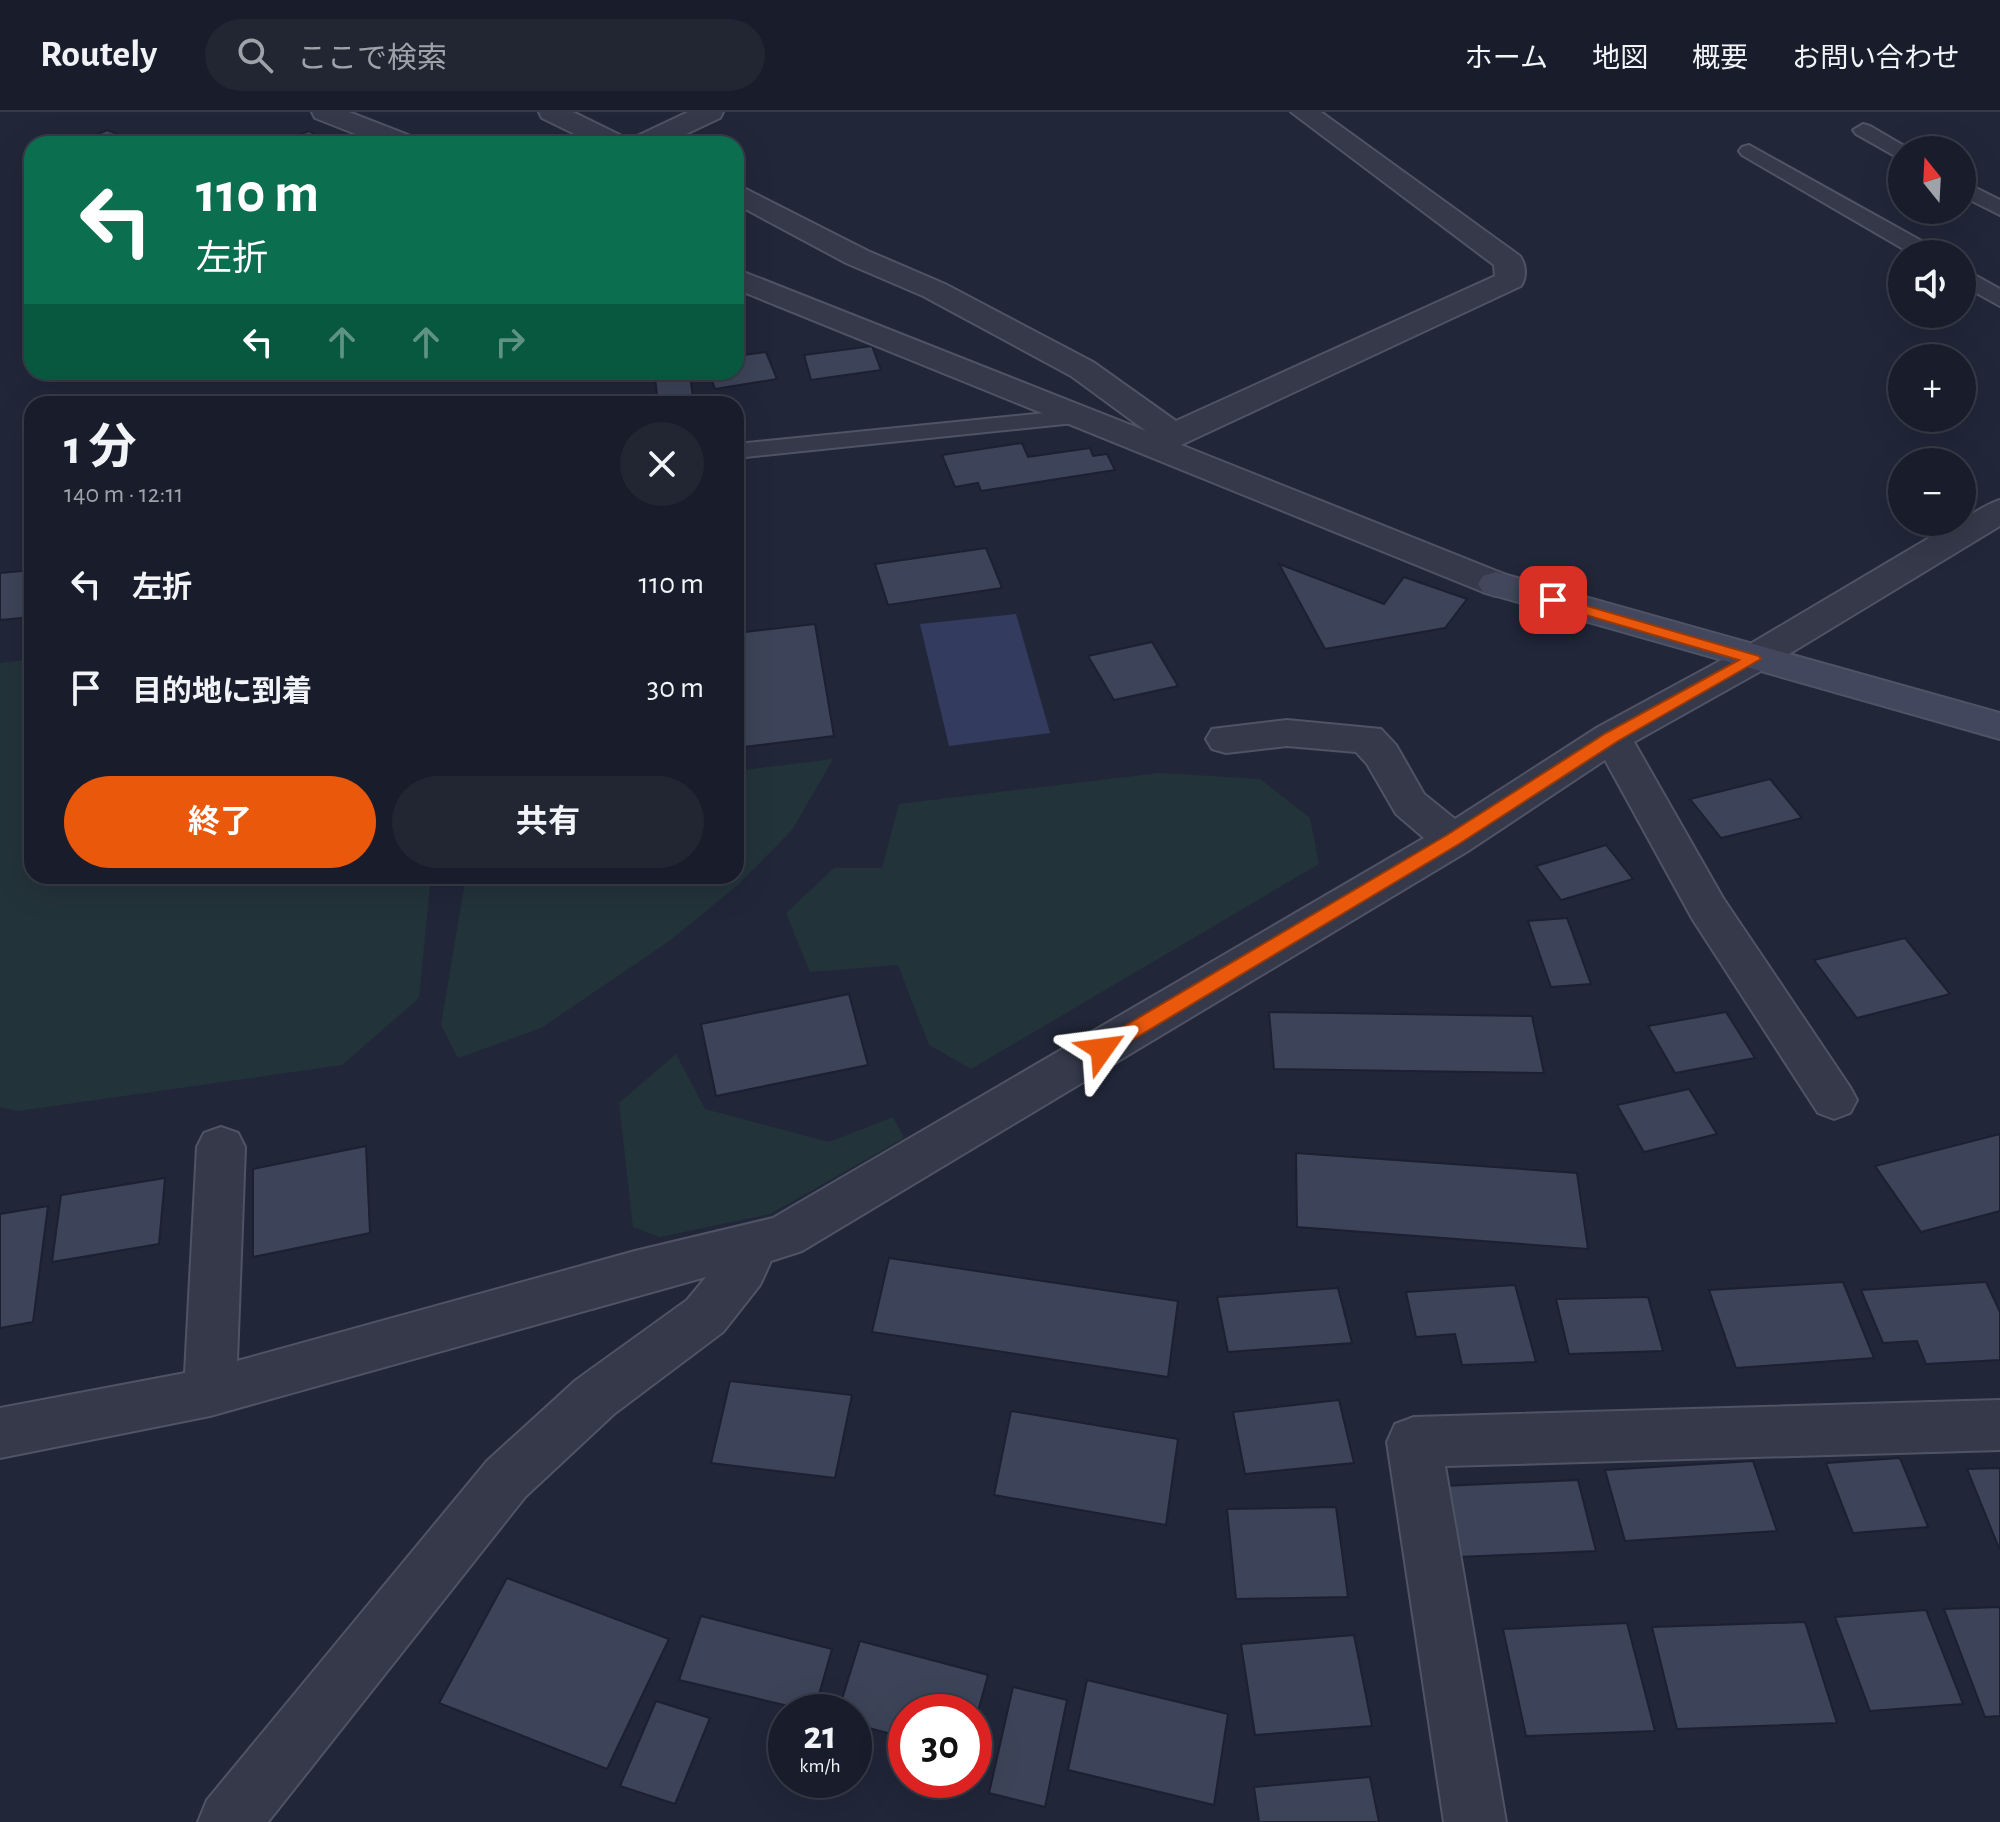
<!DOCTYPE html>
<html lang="ja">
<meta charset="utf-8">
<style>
body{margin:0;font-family:"Alegreya Sans","Noto Sans JP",sans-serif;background:#222633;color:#f1f3f6;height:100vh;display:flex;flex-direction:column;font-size:30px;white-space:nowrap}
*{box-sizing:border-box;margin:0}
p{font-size:26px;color:#9fa2a9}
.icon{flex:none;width:44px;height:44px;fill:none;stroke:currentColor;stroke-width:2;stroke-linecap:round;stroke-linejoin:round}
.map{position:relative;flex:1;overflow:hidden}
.details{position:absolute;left:24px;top:284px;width:720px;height:488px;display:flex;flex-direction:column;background:#191d2b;border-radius:24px;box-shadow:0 8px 32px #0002,0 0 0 2px #373b47}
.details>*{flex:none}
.banner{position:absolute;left:24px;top:24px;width:720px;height:244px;border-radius:24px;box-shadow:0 8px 32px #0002,0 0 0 2px #373b47;background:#0b6e4f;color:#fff;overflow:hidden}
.needle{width:52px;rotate:342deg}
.buttons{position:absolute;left:1888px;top:24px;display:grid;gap:16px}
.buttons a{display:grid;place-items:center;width:88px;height:88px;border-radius:50%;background:#191d2b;box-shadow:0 8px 32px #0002,0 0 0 2px #373b47;font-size:40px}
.speed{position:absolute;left:768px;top:1582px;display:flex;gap:16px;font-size:40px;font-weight:700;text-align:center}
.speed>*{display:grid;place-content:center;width:104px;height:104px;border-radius:50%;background:#191d2b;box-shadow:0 8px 32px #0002,0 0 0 2px #373b47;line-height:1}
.speed small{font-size:20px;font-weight:400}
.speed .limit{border:12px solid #d22;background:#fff;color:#111}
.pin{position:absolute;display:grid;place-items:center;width:68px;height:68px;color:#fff;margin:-34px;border-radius:16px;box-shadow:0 4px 12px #0006}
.me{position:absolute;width:88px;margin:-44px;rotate:59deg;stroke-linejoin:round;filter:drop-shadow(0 0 6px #0008)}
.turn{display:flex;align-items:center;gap:28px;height:168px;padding:0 40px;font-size:36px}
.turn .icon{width:104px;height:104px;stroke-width:2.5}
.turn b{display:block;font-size:56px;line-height:68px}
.lanes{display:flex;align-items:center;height:76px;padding:0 40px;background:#0003;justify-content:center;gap:40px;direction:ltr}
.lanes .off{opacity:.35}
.round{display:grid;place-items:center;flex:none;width:84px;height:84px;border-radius:42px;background:#222633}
.head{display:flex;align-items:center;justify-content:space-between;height:136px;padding:0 40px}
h1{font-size:48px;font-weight:700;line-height:60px}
.primary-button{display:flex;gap:16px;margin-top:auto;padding:16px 40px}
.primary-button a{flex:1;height:92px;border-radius:48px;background:#ea580c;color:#fff;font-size:32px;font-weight:700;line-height:92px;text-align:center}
.primary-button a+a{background:#222633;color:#f1f3f6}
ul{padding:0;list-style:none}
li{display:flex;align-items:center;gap:24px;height:104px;padding:0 40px}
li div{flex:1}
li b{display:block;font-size:30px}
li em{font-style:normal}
header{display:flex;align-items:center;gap:48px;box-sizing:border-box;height:112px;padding:0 40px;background:#191d2b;border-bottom:2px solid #373b47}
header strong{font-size:38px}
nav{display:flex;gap:44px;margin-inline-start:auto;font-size:28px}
.search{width:560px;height:72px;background:#222633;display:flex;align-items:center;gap:20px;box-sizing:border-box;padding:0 28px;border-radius:44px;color:#9fa2a9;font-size:30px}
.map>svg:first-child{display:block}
.green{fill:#23333a}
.water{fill:#333c5f}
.building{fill:#3d4459;stroke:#1c2030;stroke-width:2}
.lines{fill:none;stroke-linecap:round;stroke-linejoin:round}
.lane-casing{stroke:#4f5464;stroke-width:4}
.street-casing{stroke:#4f5464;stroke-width:4}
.secondary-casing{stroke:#4f5464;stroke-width:4}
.lane{fill:#35394a;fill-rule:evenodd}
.street{fill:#35394a;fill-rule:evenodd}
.secondary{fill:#43475d;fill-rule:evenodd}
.route{fill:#ea580c;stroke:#983908;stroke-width:2}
</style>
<header>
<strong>Routely</strong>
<div class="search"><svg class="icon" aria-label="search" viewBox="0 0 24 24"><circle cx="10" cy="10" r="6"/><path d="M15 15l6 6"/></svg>ここで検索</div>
<nav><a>ホーム</a><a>地図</a><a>概要</a><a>お問い合わせ</a></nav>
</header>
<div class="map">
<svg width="2000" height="1710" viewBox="0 0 2000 1710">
<rect width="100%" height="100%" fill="#212739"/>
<g class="green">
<polygon points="32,547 32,764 431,764 419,886 342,953 18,999 0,995 0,551"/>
<polygon points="833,647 792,718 739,772 668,830 541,916 458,946 441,913 466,764 736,764 736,659"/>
<polygon points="1160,661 1260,667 1310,706 1319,752 971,957 929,933 898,853 810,860 786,801 834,756 882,756 899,692"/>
<polygon points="676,942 705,997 829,1030 893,1005 904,1026 770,1102 660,1125 633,1115 619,991"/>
</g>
<polygon class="water" points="1016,502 1050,621 949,634 920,512"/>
<g class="building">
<polygon points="107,18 133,28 126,32 77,32"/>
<polygon points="309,19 330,31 274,32"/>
<polygon points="872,234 881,258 811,268 804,243"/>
<polygon points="766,240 777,267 715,277 709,260 736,260 736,244"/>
<polygon points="690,263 694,292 658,292 655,266"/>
<polygon points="1022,331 1028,345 1090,336 1093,344 1107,342 1115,358 981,379 978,371 955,375 942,343"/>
<polygon points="986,436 1002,476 888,493 875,452"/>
<polygon points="1279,452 1384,492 1404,465 1467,487 1445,516 1325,537"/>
<polygon points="32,458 32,505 0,508 0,461"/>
<polygon points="815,512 834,624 736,636 736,521"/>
<polygon points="1152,530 1178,574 1114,588 1088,544"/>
<polygon points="1770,667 1802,706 1721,726 1690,687"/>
<polygon points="1606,733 1633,767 1561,788 1536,754"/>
<polygon points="1567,806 1591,872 1551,875 1528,809"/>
<polygon points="1905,826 1950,882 1857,906 1814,848"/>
<polygon points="849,882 868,953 716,984 701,912"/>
<polygon points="1269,900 1532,904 1544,961 1274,957"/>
<polygon points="1726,900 1755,946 1675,961 1648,914"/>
<polygon points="1689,977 1717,1022 1644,1040 1617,993"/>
<polygon points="2000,1022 2000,1099 1921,1120 1875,1054"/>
<polygon points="366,1034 370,1121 253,1145 253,1057"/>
<polygon points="1296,1041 1577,1061 1588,1137 1297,1115"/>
<polygon points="165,1066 159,1132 52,1150 61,1083"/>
<polygon points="48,1094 33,1210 0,1216 0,1102"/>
<polygon points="889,1146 1178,1189 1168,1265 872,1220"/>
<polygon points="1843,1170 1874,1246 1736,1256 1709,1178"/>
<polygon points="1986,1170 2000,1200 2000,1248 1926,1252 1917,1229 1883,1231 1861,1178"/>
<polygon points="1515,1173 1536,1250 1462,1253 1455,1222 1416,1225 1406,1180"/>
<polygon points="1338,1176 1352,1231 1228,1240 1217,1185"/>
<polygon points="1648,1185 1663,1239 1569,1242 1556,1187"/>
<polygon points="730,1269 852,1283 835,1366 711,1351"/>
<polygon points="1339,1288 1354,1351 1245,1362 1233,1300"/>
<polygon points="1011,1299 1178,1327 1166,1413 994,1383"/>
<polygon points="1900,1346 1928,1415 1853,1421 1826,1351"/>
<polygon points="1753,1349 1777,1419 1625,1429 1605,1358"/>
<polygon points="2000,1356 2000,1436 1999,1436 1967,1357"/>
<polygon points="1578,1368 1596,1439 1458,1445 1443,1374"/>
<polygon points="1336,1395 1348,1485 1236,1487 1227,1397"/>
<polygon points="507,1466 669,1527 607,1657 439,1591"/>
<polygon points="2000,1495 2000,1604 1985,1605 1944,1497"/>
<polygon points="1926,1498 1963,1592 1870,1599 1835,1505"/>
<polygon points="701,1504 832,1537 814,1600 679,1568"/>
<polygon points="1805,1510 1837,1611 1677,1617 1652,1515"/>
<polygon points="1627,1511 1655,1619 1526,1624 1503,1517"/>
<polygon points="1354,1523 1372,1614 1255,1623 1241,1532"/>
<polygon points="860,1529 988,1563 974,1614 974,1600 906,1600 906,1626 854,1612 854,1600 838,1600"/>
<polygon points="1087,1568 1228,1602 1214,1693 1068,1658"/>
<polygon points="1013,1575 1067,1588 1045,1695 989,1681"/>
<polygon points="656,1589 710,1606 675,1692 620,1674"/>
<polygon points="1370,1665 1379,1710 1259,1710 1254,1675"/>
</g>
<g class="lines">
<defs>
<g id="lane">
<polygon points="1863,12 1870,14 1911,38 1902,38 1902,46 1895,44 1856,22 1853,18"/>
<polygon points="1749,33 1936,137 1939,142 1912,142 1742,43 1739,39 1742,35"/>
<polygon points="1962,69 2000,88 2000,103 1962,84"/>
<polygon points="1962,156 2000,177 2000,194 1962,173"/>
<polygon points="1075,298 1084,300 1087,305 1084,310 736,346 736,332"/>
</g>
<g id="street">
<polygon points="312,0 349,0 416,26 420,32 381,32 315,6"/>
<polygon points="539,0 573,0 626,26 630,32 633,26 688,0 723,0 720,6 665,32 595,32 542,6"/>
<path d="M 1291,0 L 1321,0 L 1520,144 C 1526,153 1527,165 1521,174 L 1181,333 L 1509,464 L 1514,472 L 1509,480 L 1496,484 L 1483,480 L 736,177 L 736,157 L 1146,319 L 1071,264 L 923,184 L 846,151 L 736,92 L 736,72 L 868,139 L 945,172 L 1093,250 L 1176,309 L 1495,164 L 1494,153 Z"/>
<path d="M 2000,388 L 2000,414 L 1766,556 L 1634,630 L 1723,786 L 1850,975 L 1857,988 L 1850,1001 L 1834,1007 L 1818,1001 L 1693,808 L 1605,648 L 1468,739 L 802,1139 L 771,1149 L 760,1173 L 723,1220 L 614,1302 L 525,1385 L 268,1710 L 198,1710 L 207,1688 L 487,1349 L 576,1268 L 687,1188 L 706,1165 L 210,1304 L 0,1346 L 0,1296 L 185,1261 L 197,1035 L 204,1021 L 221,1015 L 238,1021 L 245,1035 L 237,1249 L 635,1139 L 773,1106 L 1424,726 L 1396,702 L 1367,652 L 1356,640 L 1287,634 L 1226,641 L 1212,637 L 1206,627 L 1212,617 L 1287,608 L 1381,617 L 1396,633 L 1424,682 L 1455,707 L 1598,615 L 1740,538 L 1956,410 C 1969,406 1983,393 2000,388 Z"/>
<polygon points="2000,1288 2000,1338 1445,1354 1506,1710 1444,1710 1387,1330 1395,1312 1414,1305"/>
</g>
<polygon id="secondary" points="1496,460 2000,601 2000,627 1483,480 1478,472 1483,464"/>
</defs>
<use href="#lane" class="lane-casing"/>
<use href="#street" class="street-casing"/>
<use href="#secondary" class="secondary-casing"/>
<use href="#lane" class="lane"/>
<use href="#street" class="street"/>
<use href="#secondary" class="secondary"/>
</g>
<polygon class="route" points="1553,484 1759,544 1761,547 1618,629 1459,732 1109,942 1096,942 1096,931 1447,723 1606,621 1739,548 1548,492 1548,485"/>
</svg>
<div class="buttons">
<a><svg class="needle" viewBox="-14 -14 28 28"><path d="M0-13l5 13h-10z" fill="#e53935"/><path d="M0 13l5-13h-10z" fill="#9fa2a9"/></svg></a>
<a><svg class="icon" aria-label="sound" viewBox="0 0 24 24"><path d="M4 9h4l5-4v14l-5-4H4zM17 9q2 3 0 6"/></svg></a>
<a>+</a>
<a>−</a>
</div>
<div class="speed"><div>21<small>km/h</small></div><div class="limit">30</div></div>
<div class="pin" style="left:1553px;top:488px;background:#d93025"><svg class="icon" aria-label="arrive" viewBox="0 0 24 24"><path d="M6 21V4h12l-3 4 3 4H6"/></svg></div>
<svg class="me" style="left:1102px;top:937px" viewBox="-20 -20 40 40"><path d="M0-17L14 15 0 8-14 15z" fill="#ea580c" stroke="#fff" stroke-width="4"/></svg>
<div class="banner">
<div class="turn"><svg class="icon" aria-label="left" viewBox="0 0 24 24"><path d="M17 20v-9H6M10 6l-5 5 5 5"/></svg><div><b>110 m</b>左折</div></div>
<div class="lanes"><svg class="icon" aria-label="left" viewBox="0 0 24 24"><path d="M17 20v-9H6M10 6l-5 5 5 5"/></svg><svg class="icon off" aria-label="ahead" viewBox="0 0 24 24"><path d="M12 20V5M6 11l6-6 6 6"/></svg><svg class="icon off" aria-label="ahead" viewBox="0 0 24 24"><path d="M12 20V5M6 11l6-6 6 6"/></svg><svg class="icon off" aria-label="right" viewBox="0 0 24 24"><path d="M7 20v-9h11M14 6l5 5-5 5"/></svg></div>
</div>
<section class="details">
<div class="head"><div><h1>1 分</h1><p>140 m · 12:11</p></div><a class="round"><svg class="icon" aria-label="close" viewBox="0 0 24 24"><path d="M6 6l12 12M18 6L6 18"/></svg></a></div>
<ul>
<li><svg class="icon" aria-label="left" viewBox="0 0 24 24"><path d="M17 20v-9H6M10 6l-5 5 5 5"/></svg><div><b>左折</b></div><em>110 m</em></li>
<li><svg class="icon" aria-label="arrive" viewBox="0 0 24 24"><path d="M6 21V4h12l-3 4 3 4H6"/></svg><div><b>目的地に到着</b></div><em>30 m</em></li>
</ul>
<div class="primary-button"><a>終了</a><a>共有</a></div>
</section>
</div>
